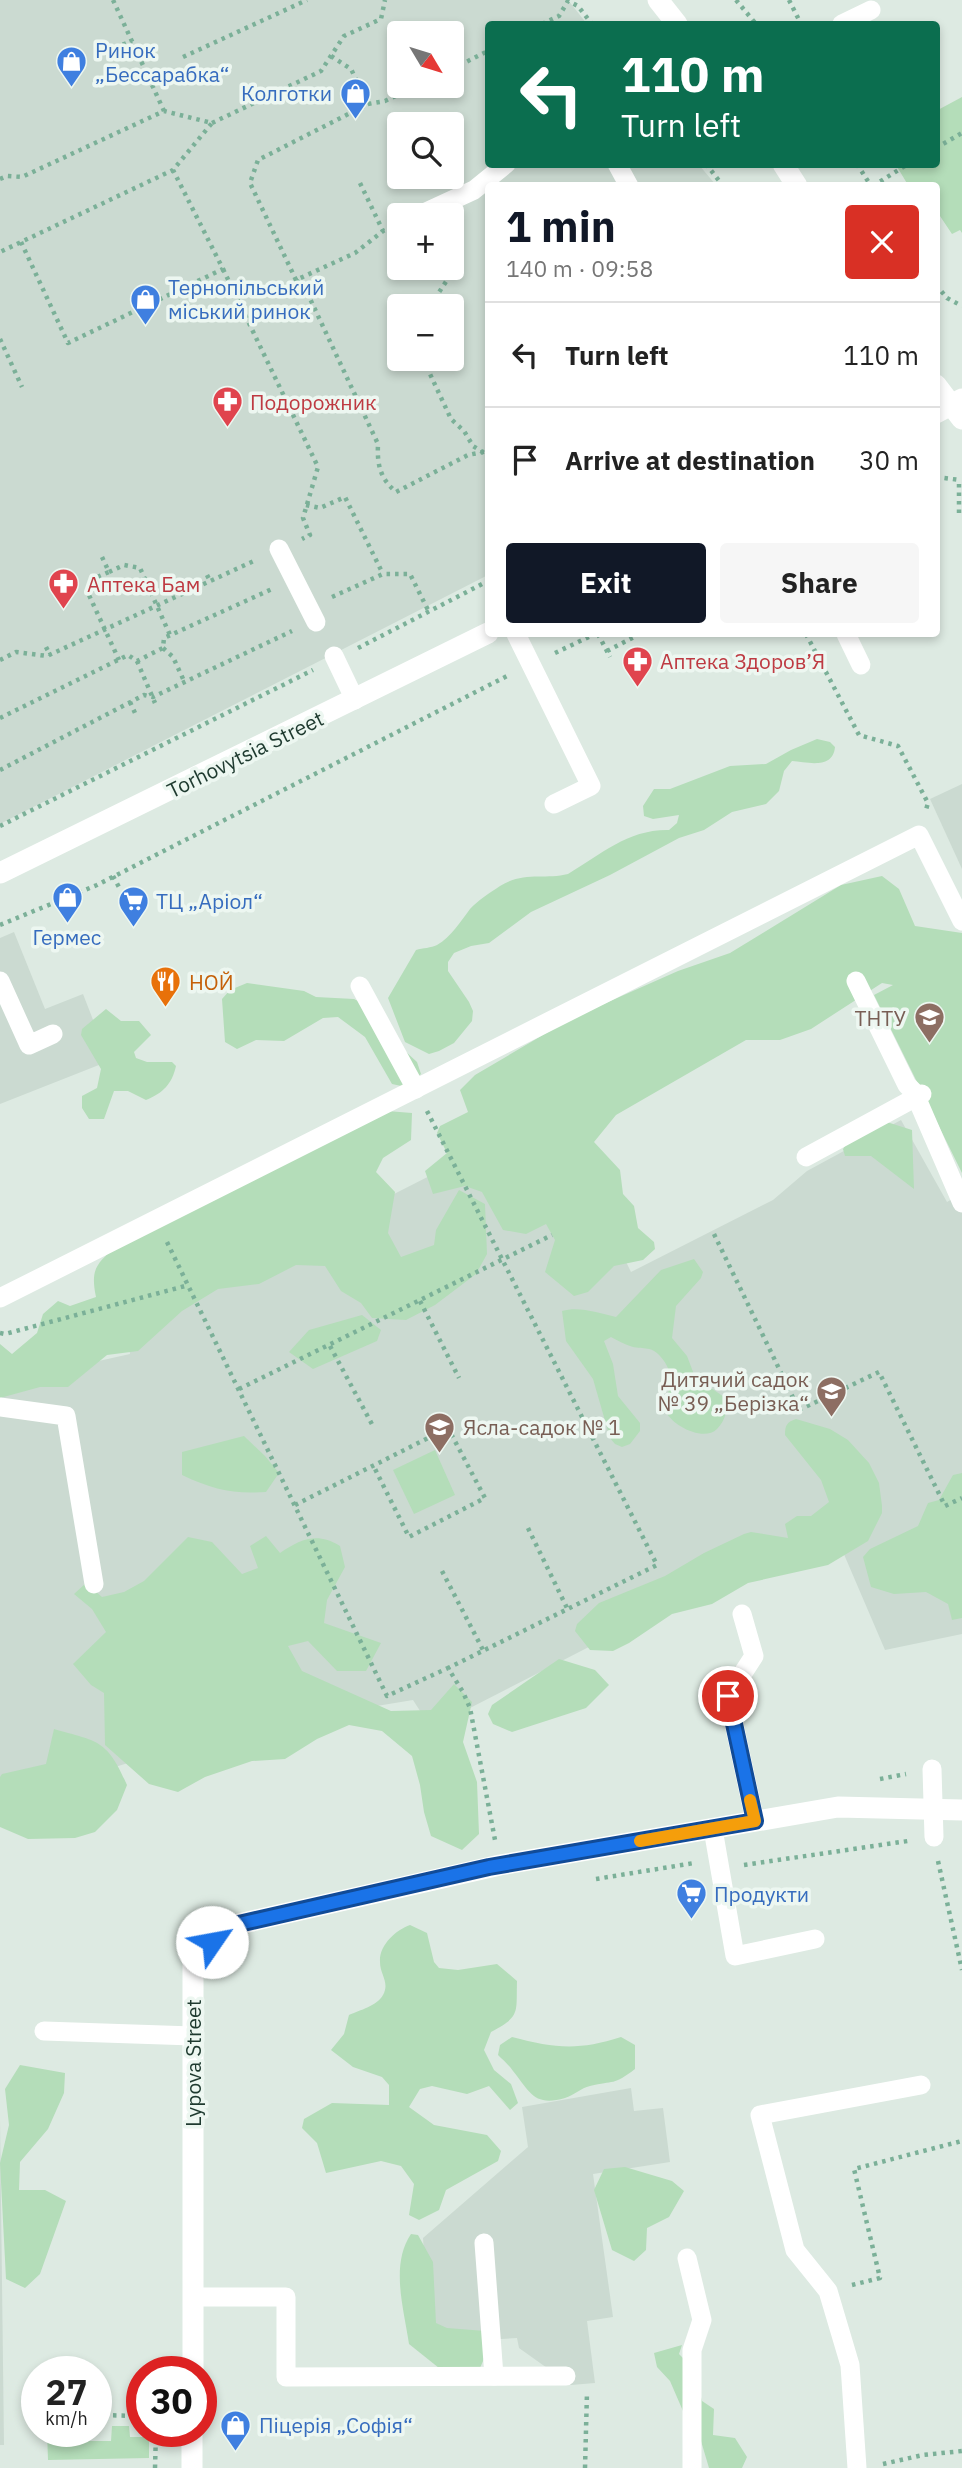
<!DOCTYPE html>
<meta charset="utf-8">
<style>
body{margin:0;font-family:"IBM Plex Sans",sans-serif;background:#f6f6f6;color:#222;height:100vh;display:flex;flex-direction:column;font-size:26px;white-space:nowrap}
*{box-sizing:border-box;margin:0}
p{font-size:23px;color:#767676}
.icon{flex:none;width:38px;height:38px;fill:none;stroke:currentColor;stroke-width:2;stroke-linecap:round;stroke-linejoin:round}
.map{position:relative;flex:1;overflow:hidden}
.drawer{position:absolute;left:485px;top:182px;width:455px;height:455px;display:flex;flex-direction:column;background:#fff;border-radius:7px;box-shadow:0 4px 10px #0003}
.drawer>*{flex:none}
.top-card{position:absolute;left:485px;top:21px;width:455px;height:147px;border-radius:7px;box-shadow:0 4px 10px #0003;background:#0b6e4f;color:#fff;overflow:hidden}
.needle{width:46px;rotate:128deg}
.fabs{position:absolute;left:387px;top:21px;display:grid;gap:14px}
.fabs a{display:grid;place-items:center;width:77px;height:77px;border-radius:7px;background:#fff;box-shadow:0 4px 10px #0003;font-size:35px}
.speed{position:absolute;left:21px;top:2356px;display:flex;gap:14px;font-size:35px;font-weight:700;text-align:center}
.speed>*{display:grid;place-content:center;width:91px;height:91px;border-radius:50%;background:#fff;box-shadow:0 4px 10px #0003;line-height:1}
.speed small{font-size:18px;font-weight:400}
.speed .limit{border:10px solid #d22;background:#fff;color:#111}
.pin{position:absolute;display:grid;place-items:center;width:60px;height:60px;color:#fff;margin:-30px;border:4px solid #fff;border-radius:50%;box-shadow:0 2px 7px #0007}
.me{position:absolute;width:77px;margin:-38px;rotate:57deg;stroke-linejoin:round;filter:drop-shadow(0 0 5px #0008)}
.turn{display:flex;align-items:center;gap:24px;height:147px;padding:0 21px;font-size:32px}
.turn .icon{width:91px;height:91px;stroke-width:2.5}
.turn b{display:block;font-size:49px;line-height:60px}
.round{display:grid;place-items:center;flex:none;width:74px;height:74px;border-radius:7px;background:#f6f6f6}
.headline{display:flex;align-items:center;justify-content:space-between;height:119px;padding:0 21px}
h1{font-size:42px;font-weight:700;line-height:52px;color:#111827}
.cta{display:flex;gap:14px;margin-top:auto;padding:14px 21px}
.cta a{flex:1;height:80px;border-radius:7px;background:#111827;color:#fff;font-size:28px;font-weight:700;line-height:80px;text-align:center}
.cta a+a{background:#f6f6f6;color:#222}
ul{padding:0;list-style:none}
li{display:flex;align-items:center;gap:21px;height:105px;padding:0 21px;border-top:2px solid #e0e0e0}
li div{flex:1}
li b{display:block;font-size:26px}
li em{font-style:normal}
.map>svg:first-child{display:block}
.built{fill:#cbdad1;fill-rule:evenodd}
.green{fill:#b4ddb9}
.lines{fill:none;stroke-linecap:round;stroke-linejoin:round}
.path{stroke:#7bb098;stroke-width:4.5;stroke-dasharray:3.5 5;stroke-linecap:butt}
.lane{stroke:#fff;stroke-width:19}
.street{stroke:#fff;stroke-width:21}
.secondary{stroke:#fff;stroke-width:21}
.route-casing{stroke:#114b97;stroke-width:18}
.route{stroke:#1a73e8;stroke-width:12}
.slow{stroke:#f59e0b;stroke-width:12}
.labels{text-anchor:middle;dominant-baseline:central;stroke-width:7;stroke-linejoin:round;paint-order:stroke}
.shop-label{font-size:21px;fill:#366cbe;stroke:#edf7f1;text-anchor:start}
.health-label{font-size:21px;fill:#be3a42;stroke:#edf7f1;text-anchor:start}
.street-label{font-size:21px;fill:#1e3a2f;stroke:#edf7f1}
.food-label{font-size:21px;fill:#c56008;stroke:#edf7f1;text-anchor:start}
.education-label{font-size:21px;fill:#785e54;stroke:#edf7f1;text-anchor:end}
</style>
<div class="map">
<svg width="962" height="2468" viewBox="0 0 962 2468">
<rect width="100%" height="100%" fill="#ddeae2"/>
<g class="built">
<path d="M 0,0 L 568,0 L 587,24 L 488,24 L 488,164 L 699,165 L 716,185 L 488,186 L 488,575 L 0,824 ZM 399,33 L 452,33 L 452,86 L 399,86 ZM 399,124 L 452,124 L 452,177 L 399,177 ZM 399,215 L 452,215 L 452,268 L 399,268 ZM 399,306 L 452,306 L 452,359 L 399,359 Z"/>
<polygon points="962,784 962,869 930,799"/>
<polygon points="14,932 45,1009 83,994 109,1061 0,1104 0,938"/>
<polygon points="553,1113 631,1272 773,1200 807,1171 901,1120 947,1202 962,1193 962,1634 885,1650 843,1552 768,1555 470,1708 433,1731 413,1700 243,1728 0,1802 0,1383 130,1354 127,1330"/>
<polygon points="631,2088 634,2111 663,2108 670,2162 593,2174 613,2317 587,2321 595,2383 571,2385 519,2348 517,2338 430,2343 423,2238 528,2147 522,2107"/>
<polygon points="0,2119 4,2445 0,2445"/>
</g>
<g class="green">
<polygon points="962,97 962,233 960,230 952,234 940,216 936,217 936,186 908,185 896,165 936,164 936,111"/>
<path d="M 817,739 L 830,742 L 835,747 C 833,770 807,762 792,761 L 784,771 L 779,791 L 766,804 L 732,812 L 704,830 L 679,838 L 610,875 L 531,912 L 489,943 L 471,946 L 454,953 L 448,962 L 448,971 L 469,1002 L 473,1011 L 472,1021 L 454,1043 L 439,1051 L 429,1054 L 405,1042 L 388,998 L 416,950 C 423,948 431,948 437,945 C 451,937 461,921 470,909 C 477,901 491,892 500,886 C 524,871 545,880 568,874 C 601,854 629,829 669,830 L 677,823 L 679,815 L 653,819 L 644,816 L 643,806 L 654,789 L 670,789 L 730,766 L 766,764 L 791,750 Z"/>
<polygon points="882,876 899,889 915,926 962,933 962,1173 874,995 893,985 882,983 811,1029 780,1040 746,1040 616,1115 594,1142 620,1170 623,1194 634,1206 638,1228 654,1242 655,1249 643,1260 614,1266 588,1292 574,1296 545,1272 555,1240 546,1224 526,1234 503,1230 482,1192 465,1186 433,1194 425,1171 447,1153 437,1133 440,1126 468,1112 460,1090 475,1075 572,1018 678,971 730,953 841,885"/>
<polygon points="247,983 304,991 316,997 354,999 364,1004 393,1040 417,1062 421,1074 406,1087 392,1084 365,1037 338,1017 323,1018 284,1041 256,1040 237,1049 225,1042 222,999 230,990"/>
<path d="M 106,1009 L 121,1021 L 139,1021 L 151,1035 L 134,1052 L 136,1058 L 147,1062 L 172,1062 L 176,1066 C 172,1084 163,1093 146,1100 L 128,1091 L 114,1091 L 104,1119 L 89,1119 L 82,1108 L 82,1096 L 97,1088 L 101,1069 L 81,1035 L 82,1029 Z"/>
<path d="M 387,1111 L 412,1113 L 411,1140 L 383,1158 L 376,1172 L 395,1192 L 388,1233 L 401,1257 L 434,1245 L 436,1230 L 459,1190 L 485,1204 L 487,1254 L 476,1274 L 435,1305 L 406,1320 L 372,1318 L 361,1303 L 341,1291 L 325,1266 L 296,1265 L 259,1284 L 218,1289 L 182,1311 L 138,1351 L 107,1355 L 68,1387 L 40,1387 L 0,1398 L 0,1344 L 12,1354 L 37,1333 L 43,1314 L 58,1301 L 70,1306 L 96,1297 C 90,1268 97,1264 117,1245 Z"/>
<polygon points="871,1117 912,1130 914,1189 871,1156 845,1156 843,1149 859,1125"/>
<path d="M 694,1259 L 703,1272 L 701,1278 L 676,1306 L 672,1338 L 687,1356 L 695,1377 L 727,1399 C 727,1410 726,1420 717,1429 C 704,1442 673,1426 666,1412 C 660,1398 683,1382 660,1356 C 650,1345 642,1350 630,1346 C 624,1344 617,1340 611,1337 L 604,1341 L 613,1364 L 618,1396 L 640,1423 L 640,1431 L 630,1444 L 622,1447 L 615,1444 L 610,1438 L 593,1379 L 566,1341 L 562,1311 C 579,1306 599,1313 616,1317 L 661,1270 Z"/>
<polygon points="362,1315 381,1330 377,1341 313,1369 289,1352 309,1330"/>
<path d="M 796,1419 L 830,1429 L 848,1440 L 869,1463 L 879,1483 L 882,1506 L 882,1513 L 868,1541 L 828,1565 L 748,1583 L 712,1604 L 672,1614 L 629,1643 L 613,1651 L 590,1650 L 575,1631 L 577,1624 L 599,1603 L 665,1576 L 704,1553 L 744,1534 L 751,1532 L 788,1538 L 785,1524 L 797,1516 L 811,1516 L 829,1502 L 821,1480 L 785,1435 C 785,1425 787,1422 796,1419 Z"/>
<path d="M 244,1436 L 265,1456 L 279,1473 L 266,1492 C 232,1494 214,1490 182,1475 L 182,1452 Z"/>
<polygon points="435,1450 455,1495 414,1514 393,1470"/>
<polygon points="962,1473 962,1618 952,1620 948,1604 926,1592 894,1594 871,1587 863,1557 870,1549 918,1526 928,1503 939,1500 953,1475"/>
<path d="M 266,1536 L 280,1553 C 301,1539 317,1532 340,1546 L 345,1567 L 327,1600 L 324,1623 L 381,1643 L 366,1671 L 337,1671 L 308,1641 L 288,1646 L 302,1671 L 391,1711 L 431,1710 L 454,1684 L 472,1702 L 463,1742 L 477,1782 L 479,1834 L 462,1850 L 431,1836 L 424,1812 L 420,1785 L 412,1756 L 382,1731 L 349,1725 L 317,1739 L 285,1759 L 252,1761 L 205,1777 L 178,1792 L 149,1784 L 105,1745 L 104,1693 L 91,1685 L 73,1664 L 106,1632 L 92,1609 L 74,1594 L 86,1583 L 102,1597 L 124,1592 L 144,1581 L 188,1537 L 212,1542 L 242,1574 L 258,1568 L 250,1546 Z"/>
<polygon points="559,1659 595,1670 609,1685 586,1708 512,1732 493,1724 488,1714 492,1705"/>
<path d="M 54,1729 C 100,1742 107,1740 127,1785 L 117,1810 L 95,1832 L 75,1838 L 28,1839 L 0,1827 L 0,1777 L 2,1774 L 46,1764 Z"/>
<path d="M 410,1925 L 427,1933 L 434,1962 L 439,1968 L 458,1970 L 497,1964 L 517,1981 C 516,2013 521,2016 491,2032 L 484,2050 L 494,2070 L 511,2084 L 518,2103 L 510,2110 L 489,2086 L 467,2094 L 432,2086 L 420,2089 L 409,2107 L 434,2125 L 487,2135 L 501,2151 L 498,2161 L 446,2190 L 439,2210 L 419,2220 L 409,2215 L 414,2184 L 401,2166 L 381,2161 L 326,2173 L 317,2143 L 302,2128 L 304,2119 L 332,2103 L 389,2105 L 389,2085 L 382,2077 L 353,2067 L 331,2050 L 344,2034 L 349,2015 C 360,2010 377,2006 383,1995 C 390,1982 380,1975 380,1962 C 379,1945 396,1930 410,1925 Z"/>
<path d="M 512,2037 C 554,2048 578,2051 621,2037 L 635,2045 L 635,2069 C 613,2086 614,2080 590,2086 C 581,2088 574,2095 565,2098 C 534,2107 530,2092 513,2071 C 509,2065 503,2060 498,2055 L 500,2045 Z"/>
<polygon points="20,2065 65,2073 64,2093 48,2129 20,2162 19,2190 45,2190 66,2201 40,2274 25,2288 6,2279 0,2163 9,2125 5,2089"/>
<polygon points="625,2167 672,2181 684,2191 669,2217 647,2228 646,2250 634,2261 612,2250 594,2190 604,2169"/>
<path d="M 411,2234 L 418,2235 L 433,2262 L 436,2323 L 447,2328 L 485,2331 L 489,2347 L 480,2368 L 444,2372 L 409,2344 C 404,2309 390,2265 411,2234 Z"/>
<polygon points="682,2345 679,2354 694,2369 702,2401 714,2409 713,2435 735,2438 747,2457 742,2468 709,2468 701,2441 686,2418 670,2381 657,2367 654,2353"/>
<polygon points="112,2426 129,2426 130,2437 149,2437 149,2458 48,2460 47,2431 85,2431 85,2441 111,2441"/>
</g>
<g class="lines">
<g class="path">
<polyline points="113,0 164,111"/>
<polyline points="566,0 578,6 592,24"/>
<polyline points="736,0 756,24"/>
<polyline points="789,0 801,24"/>
<polyline points="542,24 559,16 568,1"/>
<polyline points="99,54 132,41"/>
<polyline points="331,56 351,69 368,104 258,160 250,183 296,280 355,253 383,231 399,224"/>
<polyline points="183,57 307,0"/>
<polyline points="452,69 488,51"/>
<polyline points="146,74 155,70"/>
<polyline points="368,104 385,101 416,86"/>
<polyline points="212,123 321,71 344,36 381,19 385,0"/>
<polyline points="936,148 962,133"/>
<polyline points="706,164 723,186"/>
<polyline points="857,164 871,186"/>
<polyline points="0,179 7,176 22,177 164,111 212,123 173,170 0,252"/>
<polyline points="360,183 383,231"/>
<polyline points="873,186 908,164"/>
<polyline points="21,242 68,343 223,269 173,170"/>
<polyline points="223,269 318,467 303,518 310,535 302,539"/>
<path d="M 296,280 L 305,288 L 378,444 C 377,465 380,478 396,492 L 468,455 L 488,451"/>
<polyline points="936,285 947,298 962,306"/>
<polyline points="430,306 451,274 448,268"/>
<polyline points="0,339 22,387"/>
<polyline points="423,359 451,419 464,431 473,446 484,453"/>
<polyline points="936,477 960,480"/>
<polyline points="306,505 320,508 345,497 383,574"/>
<polyline points="959,513 959,480"/>
<polyline points="102,557 109,572 95,578 88,593 119,660"/>
<polyline points="109,572 124,565 140,568 170,635"/>
<polyline points="207,575 210,581"/>
<polyline points="332,597 383,574 410,574 429,612"/>
<polyline points="598,634 610,657"/>
<polyline points="806,634 859,735 898,746 928,803 925,813"/>
<polyline points="46,647 50,655"/>
<polyline points="163,648 173,657 184,681"/>
<polyline points="358,648 488,581"/>
<polyline points="607,651 636,636 634,634"/>
<polyline points="555,653 595,634"/>
<polyline points="0,660 16,652 47,656 256,560"/>
<polyline points="137,661 155,703"/>
<polyline points="130,702 135,713"/>
<polyline points="0,718 128,655 137,661 163,648 164,638 272,589"/>
<polyline points="0,770 144,695 153,697 292,631"/>
<polyline points="0,826 313,670"/>
<polyline points="113,876 120,889"/>
<polyline points="0,925 97,885 509,675"/>
<polyline points="427,1111 657,1565 448,1668"/>
<polyline points="714,1234 799,1410 879,1372 945,1506 962,1498"/>
<polyline points="167,1242 387,1696 448,1668 463,1692 470,1708 495,1840"/>
<polyline points="420,1301 459,1378"/>
<polyline points="0,1333 5,1334 189,1285"/>
<polyline points="330,1346 374,1428"/>
<polyline points="239,1389 552,1235"/>
<polyline points="295,1505 448,1428 485,1498 409,1537 373,1465"/>
<polyline points="528,1528 567,1608"/>
<polyline points="442,1571 483,1650"/>
<polyline points="880,1779 906,1774"/>
<polyline points="938,1861 962,1970"/>
<polyline points="744,1865 908,1841"/>
<polyline points="596,1879 694,1863"/>
<polyline points="852,2285 880,2278 854,2169 962,2141"/>
<polyline points="96,2415 142,2416"/>
<polyline points="883,2464 923,2455 962,2451"/>
<polyline points="155,2468 156,2431"/>
<polyline points="585,2468 587,2392"/>
</g>
<g class="lane">
<polyline points="842,24 871,10"/>
<polyline points="617,164 629,186"/>
<polyline points="422,214 474,190 506,164"/>
<polyline points="279,549 316,622"/>
<polyline points="516,634 591,786 554,804"/>
<polyline points="846,634 861,665"/>
<polyline points="334,656 355,700"/>
<polyline points="0,981 29,1045 53,1034"/>
<polyline points="856,981 907,1085 914,1092 962,1203"/>
<polyline points="360,986 416,1089"/>
<polyline points="806,1157 922,1094"/>
<polyline points="0,1298 919,835 962,921"/>
<polyline points="0,1407 66,1416 94,1584"/>
<polyline points="742,1614 754,1656 728,1696 755,1821"/>
<polyline points="932,1769 934,1837"/>
<polyline points="713,1829 735,1956 815,1939"/>
<polyline points="44,2031 193,2036"/>
<polyline points="484,2243 494,2376"/>
<polyline points="687,2258 702,2320 692,2350 692,2468"/>
<polyline points="193,2297 286,2297 286,2377 566,2376"/>
<polyline points="857,2468 850,2365 828,2291 795,2250 760,2115 921,2085"/>
</g>
<g class="street">
<polyline points="658,0 677,24"/>
<polyline points="783,164 797,186"/>
<polyline points="936,385 962,419"/>
<polyline points="193,2371 193,1959 230,1926 500,1865 838,1807 962,1810"/>
<polyline points="192,2468 192,2431"/>
</g>
<g class="secondary">
<polyline points="936,413 962,399"/>
<polyline points="0,873 488,633"/>
</g>
</g>
<g class="lines">
<defs>
<polyline id="route" points="212,1942 230,1926 489,1867 755,1821 728,1696"/>
</defs>
<use href="#route" class="route-casing"/>
<use href="#route" class="route"/>
<polyline class="slow" points="640,1841 755,1821 750,1800"/>
</g>
<defs>
<symbol id="shop-pin" viewBox="-11 -11 22 30"><path d="M0 17L-7.5 6A9.5 9.5 0 1 1 7.5 6Z" fill="#3f7fe0" stroke="#edf7f1"/><path d="M-5-2.5h2.3a2.7 3.5 0 0 1 5.4 0H5L5.5 6h-11ZM-1.5-2.5h3a1.5 2.3 0 0 0-3 0Z" fill="#fff"/></symbol>
<symbol id="pharmacy-pin" viewBox="-11 -11 22 30"><path d="M0 17L-7.5 6A9.5 9.5 0 1 1 7.5 6Z" fill="#e0444e" stroke="#edf7f1"/><path d="M-2-6h4v4h4v4h-4v4h-4v-4h-4v-4h4Z" fill="#fff"/></symbol>
<symbol id="supermarket-pin" viewBox="-11 -11 22 30"><path d="M0 17L-7.5 6A9.5 9.5 0 1 1 7.5 6Z" fill="#3f7fe0" stroke="#edf7f1"/><path d="M-6-5.5h2.5l.6 2H6L4.5 2H-2.5L-4.4-4H-6ZM-1.5 3.2a1.3 1.3 0 1 0 .1 0ZM3 3.2a1.3 1.3 0 1 0 .1 0Z" fill="#fff"/></symbol>
<symbol id="restaurant-pin" viewBox="-11 -11 22 30"><path d="M0 17L-7.5 6A9.5 9.5 0 1 1 7.5 6Z" fill="#e8710a" stroke="#edf7f1"/><path d="M-5-6h1v4h1v-4h1v4h1v-4h1v5L-1.5 .5V6h-2V.5L-5-1ZM5-6V6H3V1.5H1.5Q1.5-4 5-6Z" fill="#fff"/></symbol>
<symbol id="university-pin" viewBox="-11 -11 22 30"><path d="M0 17L-7.5 6A9.5 9.5 0 1 1 7.5 6Z" fill="#8d6e63" stroke="#edf7f1"/><path d="M0-5L7-2L0 1L-7-2ZM-4 1L0 2.5L4 1V4Q0 6-4 4Z" fill="#fff"/></symbol>
<symbol id="school-pin" viewBox="-11 -11 22 30"><path d="M0 17L-7.5 6A9.5 9.5 0 1 1 7.5 6Z" fill="#8d6e63" stroke="#edf7f1"/><path d="M0-5L7-2L0 1L-7-2ZM-4 1L0 2.5L4 1V4Q0 6-4 4Z" fill="#fff"/></symbol>
</defs>
<g fill-rule="evenodd">
<use href="#shop-pin" x="54" y="44" width="35" height="47"/>
<use href="#shop-pin" x="338" y="76" width="35" height="47"/>
<use href="#shop-pin" x="128" y="282" width="35" height="47"/>
<use href="#pharmacy-pin" x="210" y="384" width="35" height="47"/>
<use href="#pharmacy-pin" x="46" y="566" width="35" height="47"/>
<use href="#pharmacy-pin" x="620" y="644" width="35" height="47"/>
<use href="#shop-pin" x="50" y="880" width="35" height="47"/>
<use href="#supermarket-pin" x="116" y="884" width="35" height="47"/>
<use href="#restaurant-pin" x="148" y="964" width="35" height="47"/>
<use href="#university-pin" x="912" y="1000" width="35" height="47"/>
<use href="#school-pin" x="814" y="1374" width="35" height="47"/>
<use href="#school-pin" x="422" y="1410" width="35" height="47"/>
<use href="#supermarket-pin" x="674" y="1876" width="35" height="47"/>
<use href="#shop-pin" x="218" y="2408" width="35" height="47"/>
</g>
<g class="labels">
<g class="shop-label">
<text x="95" y="50">Ринок<tspan x="95" dy="24">„Бессарабка“</tspan></text>
<text x="332" y="93" text-anchor="end">Колготки</text>
<text x="168" y="287">Тернопільський<tspan x="168" dy="24">міський ринок</tspan></text>
<text x="156" y="901">ТЦ „Аріол“</text>
<text x="67" y="937" text-anchor="middle">Гермес</text>
<text x="714" y="1894">Продукти</text>
<text x="259" y="2425">Піцерія „Софія“</text>
</g>
<g class="health-label">
<text x="250" y="402">Подорожник</text>
<text x="87" y="584">Аптека Бам</text>
<text x="660" y="661">Аптека Здоров’Я</text>
</g>
<g class="street-label">
<text transform="translate(245 754) rotate(-26)">Torhovytsia Street</text>
<text transform="translate(193 2063) rotate(-90)">Lypova Street</text>
</g>
<g class="food-label">
<text x="189" y="982">НОЙ</text>
</g>
<g class="education-label">
<text x="906" y="1018">ТНТУ</text>
<text x="809" y="1379">Дитячий садок<tspan x="809" dy="24">№ 39 „Берізка“</tspan></text>
<text x="463" y="1427" text-anchor="start">Ясла-садок № 1</text>
</g>
</g>
</svg>
<div class="fabs">
<a><svg class="needle" viewBox="-14 -14 28 28"><path d="M0-13l5 13h-10z" fill="#e53935"/><path d="M0 13l5-13h-10z" fill="#767676"/></svg></a>
<a><svg class="icon" aria-label="search" viewBox="0 0 24 24"><circle cx="10" cy="10" r="6"/><path d="M15 15l6 6"/></svg></a>
<a>+</a>
<a>−</a>
</div>
<div class="speed"><div>27<small>km/h</small></div><div class="limit">30</div></div>
<div class="pin" style="left:728px;top:1696px;background:#d93025"><svg class="icon" aria-label="arrive" viewBox="0 0 24 24"><path d="M6 21V4h12l-3 4 3 4H6"/></svg></div>
<svg class="me" style="left:212px;top:1942px" viewBox="-20 -20 40 40"><circle r="19" fill="#fff"/><path d="M0-13L10 11 0 6-10 11z" fill="#1a73e8"/></svg>
<div class="top-card">
<div class="turn"><svg class="icon" aria-label="left" viewBox="0 0 24 24"><path d="M17 20v-9H6M10 6l-5 5 5 5"/></svg><div><b>110 m</b>Turn left</div></div>
</div>
<section class="drawer">
<div class="headline"><div><h1>1 min</h1><p>140 m · 09:58</p></div><a class="round" style="background:#d93025;color:#fff"><svg class="icon" aria-label="close" viewBox="0 0 24 24"><path d="M6 6l12 12M18 6L6 18"/></svg></a></div>
<ul>
<li><svg class="icon" aria-label="left" viewBox="0 0 24 24"><path d="M17 20v-9H6M10 6l-5 5 5 5"/></svg><div><b>Turn left</b></div><em>110 m</em></li>
<li><svg class="icon" aria-label="arrive" viewBox="0 0 24 24"><path d="M6 21V4h12l-3 4 3 4H6"/></svg><div><b>Arrive at destination</b></div><em>30 m</em></li>
</ul>
<div class="cta"><a>Exit</a><a>Share</a></div>
</section>
</div>
